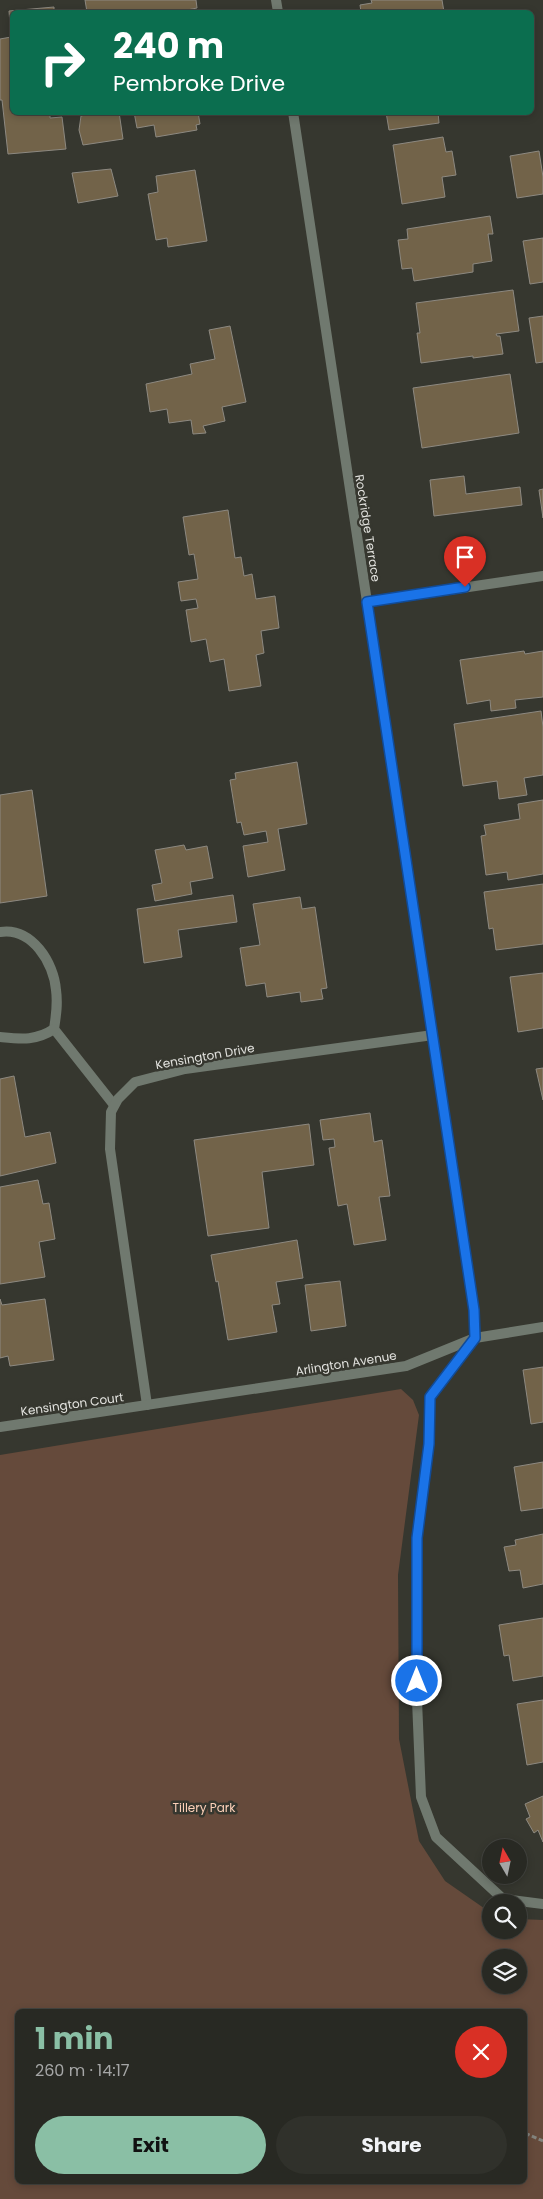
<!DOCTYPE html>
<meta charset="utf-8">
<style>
body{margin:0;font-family:Poppins,sans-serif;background:#30312b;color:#f1f3f6;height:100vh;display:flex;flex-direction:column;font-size:19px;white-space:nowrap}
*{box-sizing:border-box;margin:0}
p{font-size:16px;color:#a5a6a6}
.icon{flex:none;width:28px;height:28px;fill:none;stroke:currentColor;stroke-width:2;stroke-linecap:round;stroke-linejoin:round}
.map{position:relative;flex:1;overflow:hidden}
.details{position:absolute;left:15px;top:2009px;width:512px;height:175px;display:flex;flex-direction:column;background:#282923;border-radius:8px;box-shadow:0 2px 8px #0003,0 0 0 1px #444541}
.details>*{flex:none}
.hud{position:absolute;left:10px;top:10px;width:524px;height:105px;border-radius:8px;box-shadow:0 2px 8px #0003,0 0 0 1px #444541;background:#0b6e4f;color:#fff;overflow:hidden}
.needle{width:32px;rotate:351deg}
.fabs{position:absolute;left:482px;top:1839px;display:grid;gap:10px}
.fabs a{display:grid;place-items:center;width:45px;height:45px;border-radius:50%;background:#282923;box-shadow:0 2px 8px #0003,0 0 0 1px #444541;font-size:25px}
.pin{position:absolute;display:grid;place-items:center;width:42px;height:42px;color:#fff;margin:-51px -21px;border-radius:50% 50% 50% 0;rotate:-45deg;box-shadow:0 0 5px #0007}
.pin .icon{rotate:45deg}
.me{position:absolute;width:55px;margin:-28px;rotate:0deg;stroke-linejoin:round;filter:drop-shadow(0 0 4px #0008)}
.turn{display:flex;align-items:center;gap:18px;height:105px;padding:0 20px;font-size:22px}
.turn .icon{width:65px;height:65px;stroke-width:2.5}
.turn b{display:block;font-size:35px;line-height:42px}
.round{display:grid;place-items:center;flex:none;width:52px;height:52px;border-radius:26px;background:#30312b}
.headline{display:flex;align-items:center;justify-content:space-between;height:85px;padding:0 20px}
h1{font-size:30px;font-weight:700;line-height:38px;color:#8abfa5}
.primary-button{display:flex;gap:10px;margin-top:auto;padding:10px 20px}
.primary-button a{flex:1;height:58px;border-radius:30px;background:#8abfa5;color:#111;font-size:20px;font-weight:700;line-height:58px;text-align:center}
.primary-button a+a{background:#30312b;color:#f1f3f6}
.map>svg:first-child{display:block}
.green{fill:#654a3b;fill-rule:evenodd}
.building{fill:#726349;stroke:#8d8981}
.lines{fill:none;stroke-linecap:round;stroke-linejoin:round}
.path{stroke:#83837d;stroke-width:3;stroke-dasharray:5 2.5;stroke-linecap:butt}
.service{stroke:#70796f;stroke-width:10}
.minor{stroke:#70796f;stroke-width:10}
.route-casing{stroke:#114b97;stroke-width:12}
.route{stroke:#1a73e8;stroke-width:9}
.labels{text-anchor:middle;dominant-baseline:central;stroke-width:5;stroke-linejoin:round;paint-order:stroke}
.street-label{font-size:12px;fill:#e2e2de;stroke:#36372f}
.park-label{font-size:12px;fill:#fcd0b8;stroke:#36372f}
</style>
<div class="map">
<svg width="543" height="2199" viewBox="0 0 543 2199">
<rect width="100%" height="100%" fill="#36372f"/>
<path class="green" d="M 401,1389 L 413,1400 L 419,1415 L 398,1575 L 399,1739 L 419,1841 L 445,1881 L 491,1913 L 491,1930 L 519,1930 L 519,1919 L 543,1920 L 543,2199 L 0,2199 L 0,1455 ZM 491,1958 L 519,1958 L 519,1985 L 491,1985 ZM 18,2011 L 525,2011 L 525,2181 L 18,2181 Z"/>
<g class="building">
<polygon points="85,0 196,0 197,8 187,10 187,12 155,12 155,11 87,12"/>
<polygon points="371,0 442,0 444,12 361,12 360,5 372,3"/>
<polygon points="54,7 54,12 12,12 12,112 50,112 50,118 62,117 66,149 8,154 2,100 0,100 0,39 11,37 9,11"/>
<polygon points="101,112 119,112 123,139 83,145 79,130 81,116"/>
<polygon points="134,112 198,112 200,124 196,125 197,130 156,137 154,125 137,128"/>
<polygon points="386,112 438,112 439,123 389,130"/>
<polygon points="443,137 446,152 452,151 456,175 442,177 445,197 402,204 393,145"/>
<polygon points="539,151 543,177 543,194 517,198 510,156"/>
<polygon points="111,169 118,196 78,203 72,173"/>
<polygon points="195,170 207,241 168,247 167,238 156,240 148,194 158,192 156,176"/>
<polygon points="490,216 493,234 488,234 492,261 473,264 473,272 414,281 412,268 402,269 398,240 408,239 407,229"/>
<polygon points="543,238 543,282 530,284 523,241"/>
<polygon points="513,290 519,331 496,334 497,336 500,336 503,354 473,358 473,356 421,363 417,333 420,333 416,303"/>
<polygon points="543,316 543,362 536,363 529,318"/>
<polygon points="230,326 246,402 222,407 225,421 203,426 206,433 193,434 191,420 169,423 167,409 150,412 146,384 192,374 190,364 215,359 209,330"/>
<polygon points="510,374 519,433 422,448 413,388"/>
<polygon points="464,476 466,494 520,487 522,505 434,516 430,480"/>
<polygon points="543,489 543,518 539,490"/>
<polygon points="228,510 235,558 241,557 244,576 252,574 256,599 275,596 279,628 261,631 264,653 256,655 261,686 229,691 224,659 210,662 206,639 191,642 186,610 198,608 196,599 181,601 178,582 198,579 194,554 189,555 183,517"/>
<polygon points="524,651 525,654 543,651 543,697 515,700 516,708 491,711 490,700 467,704 460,660"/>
<polygon points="541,711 543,727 543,775 524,778 527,795 499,799 497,781 463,786 454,724"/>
<polygon points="297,762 307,824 278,829 285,870 248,877 243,846 268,842 266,831 244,835 241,822 237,823 230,780 236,779 235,773"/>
<polygon points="32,790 47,896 0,903 0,795"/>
<polygon points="543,800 543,874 508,880 507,872 486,875 481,836 486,835 484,825 520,819 518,804"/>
<polygon points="184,845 186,850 207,846 213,878 190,882 192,894 155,901 152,885 162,883 155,850"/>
<polygon points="543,884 543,944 496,950 493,928 489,929 484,892"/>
<polygon points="233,895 237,922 178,930 182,957 144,963 137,909"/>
<polygon points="300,897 302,909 315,907 327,988 321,989 323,999 301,1002 300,992 267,997 265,983 246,986 240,948 260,945 253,904"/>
<polygon points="543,973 543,1028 518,1032 510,977"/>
<polygon points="543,1068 543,1100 536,1069"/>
<polygon points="14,1076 25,1137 50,1132 56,1163 0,1176 0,1079"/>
<polygon points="370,1113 374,1142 382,1140 390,1196 379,1197 386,1240 354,1245 347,1204 338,1206 329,1148 335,1147 334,1139 323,1140 320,1120"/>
<polygon points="309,1124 314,1165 262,1172 269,1228 208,1236 194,1140"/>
<polygon points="38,1180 43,1204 49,1203 55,1239 39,1242 45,1277 0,1284 0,1187"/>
<polygon points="297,1240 303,1278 276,1282 280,1304 272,1305 277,1332 228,1340 218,1281 216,1282 211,1255"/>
<polygon points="340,1281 346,1326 311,1331 305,1285"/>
<polygon points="0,1299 2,1305 45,1299 54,1360 10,1366 8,1356 0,1358"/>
<polygon points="543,1367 543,1422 531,1424 523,1370"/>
<polygon points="543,1462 543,1508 521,1511 514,1467"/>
<polygon points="543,1534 543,1584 523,1588 520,1570 509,1571 504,1547 516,1545 515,1540"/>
<polygon points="543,1618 543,1676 513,1681 509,1655 504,1656 499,1625"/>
<polygon points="543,1700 543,1762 527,1765 517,1704"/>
<polygon points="543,1796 543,1842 538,1830 534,1833 526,1819 530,1817 525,1804"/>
</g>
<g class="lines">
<polyline class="path" points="525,2133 543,2141"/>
<g class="service">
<path d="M 0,932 C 32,927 54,963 56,990 C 58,1004 56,1016 54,1029 L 114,1105"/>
<path d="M 0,1037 C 21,1039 36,1041 54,1029"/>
</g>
<g class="minor">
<polyline points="276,0 278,12"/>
<polyline points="293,112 474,1310 475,1338 430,1397 429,1444 417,1538 417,1700 421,1797 436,1837 503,1899 543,1904"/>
<polyline points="367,602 543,576"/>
<polyline points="147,1405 110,1149 111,1112 118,1099 135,1082 185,1069 433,1035"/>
<polyline points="0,1427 406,1366 475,1338 543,1327"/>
</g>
</g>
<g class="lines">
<defs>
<polyline id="route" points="417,1681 417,1538 429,1444 430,1397 475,1338 474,1310 367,602 465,587"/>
</defs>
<use href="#route" class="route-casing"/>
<use href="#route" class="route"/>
</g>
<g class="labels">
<g class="street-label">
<text transform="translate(368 528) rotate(81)">Rockridge Terrace</text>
<text transform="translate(205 1056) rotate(-10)">Kensington Drive</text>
<text transform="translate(346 1363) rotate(-9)">Arlington Avenue</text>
<text transform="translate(72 1404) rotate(-8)">Kensington Court</text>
</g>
<g class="park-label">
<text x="204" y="1807">Tillery Park</text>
</g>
</g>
</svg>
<div class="fabs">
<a><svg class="needle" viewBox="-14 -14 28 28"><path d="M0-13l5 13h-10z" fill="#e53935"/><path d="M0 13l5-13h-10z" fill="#a5a6a6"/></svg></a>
<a><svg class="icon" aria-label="search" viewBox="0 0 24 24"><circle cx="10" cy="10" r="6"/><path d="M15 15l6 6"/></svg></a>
<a><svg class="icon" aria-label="layers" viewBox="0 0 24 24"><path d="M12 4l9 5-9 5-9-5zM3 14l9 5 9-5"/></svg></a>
</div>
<div class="pin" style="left:465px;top:587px;background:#d93025"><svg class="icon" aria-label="arrive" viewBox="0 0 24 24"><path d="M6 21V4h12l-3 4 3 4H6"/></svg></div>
<svg class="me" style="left:417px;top:1681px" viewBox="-20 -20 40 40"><circle r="17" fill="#1a73e8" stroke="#fff" stroke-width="3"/><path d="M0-11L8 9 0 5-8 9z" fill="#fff"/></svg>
<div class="hud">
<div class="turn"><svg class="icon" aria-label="right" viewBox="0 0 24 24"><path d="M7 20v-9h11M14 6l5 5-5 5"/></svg><div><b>240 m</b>Pembroke Drive</div></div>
</div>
<section class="details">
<div class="headline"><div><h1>1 min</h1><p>260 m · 14:17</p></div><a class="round" style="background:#d93025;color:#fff"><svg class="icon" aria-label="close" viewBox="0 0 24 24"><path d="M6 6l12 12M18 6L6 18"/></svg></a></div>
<div class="primary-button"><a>Exit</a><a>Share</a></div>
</section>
</div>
